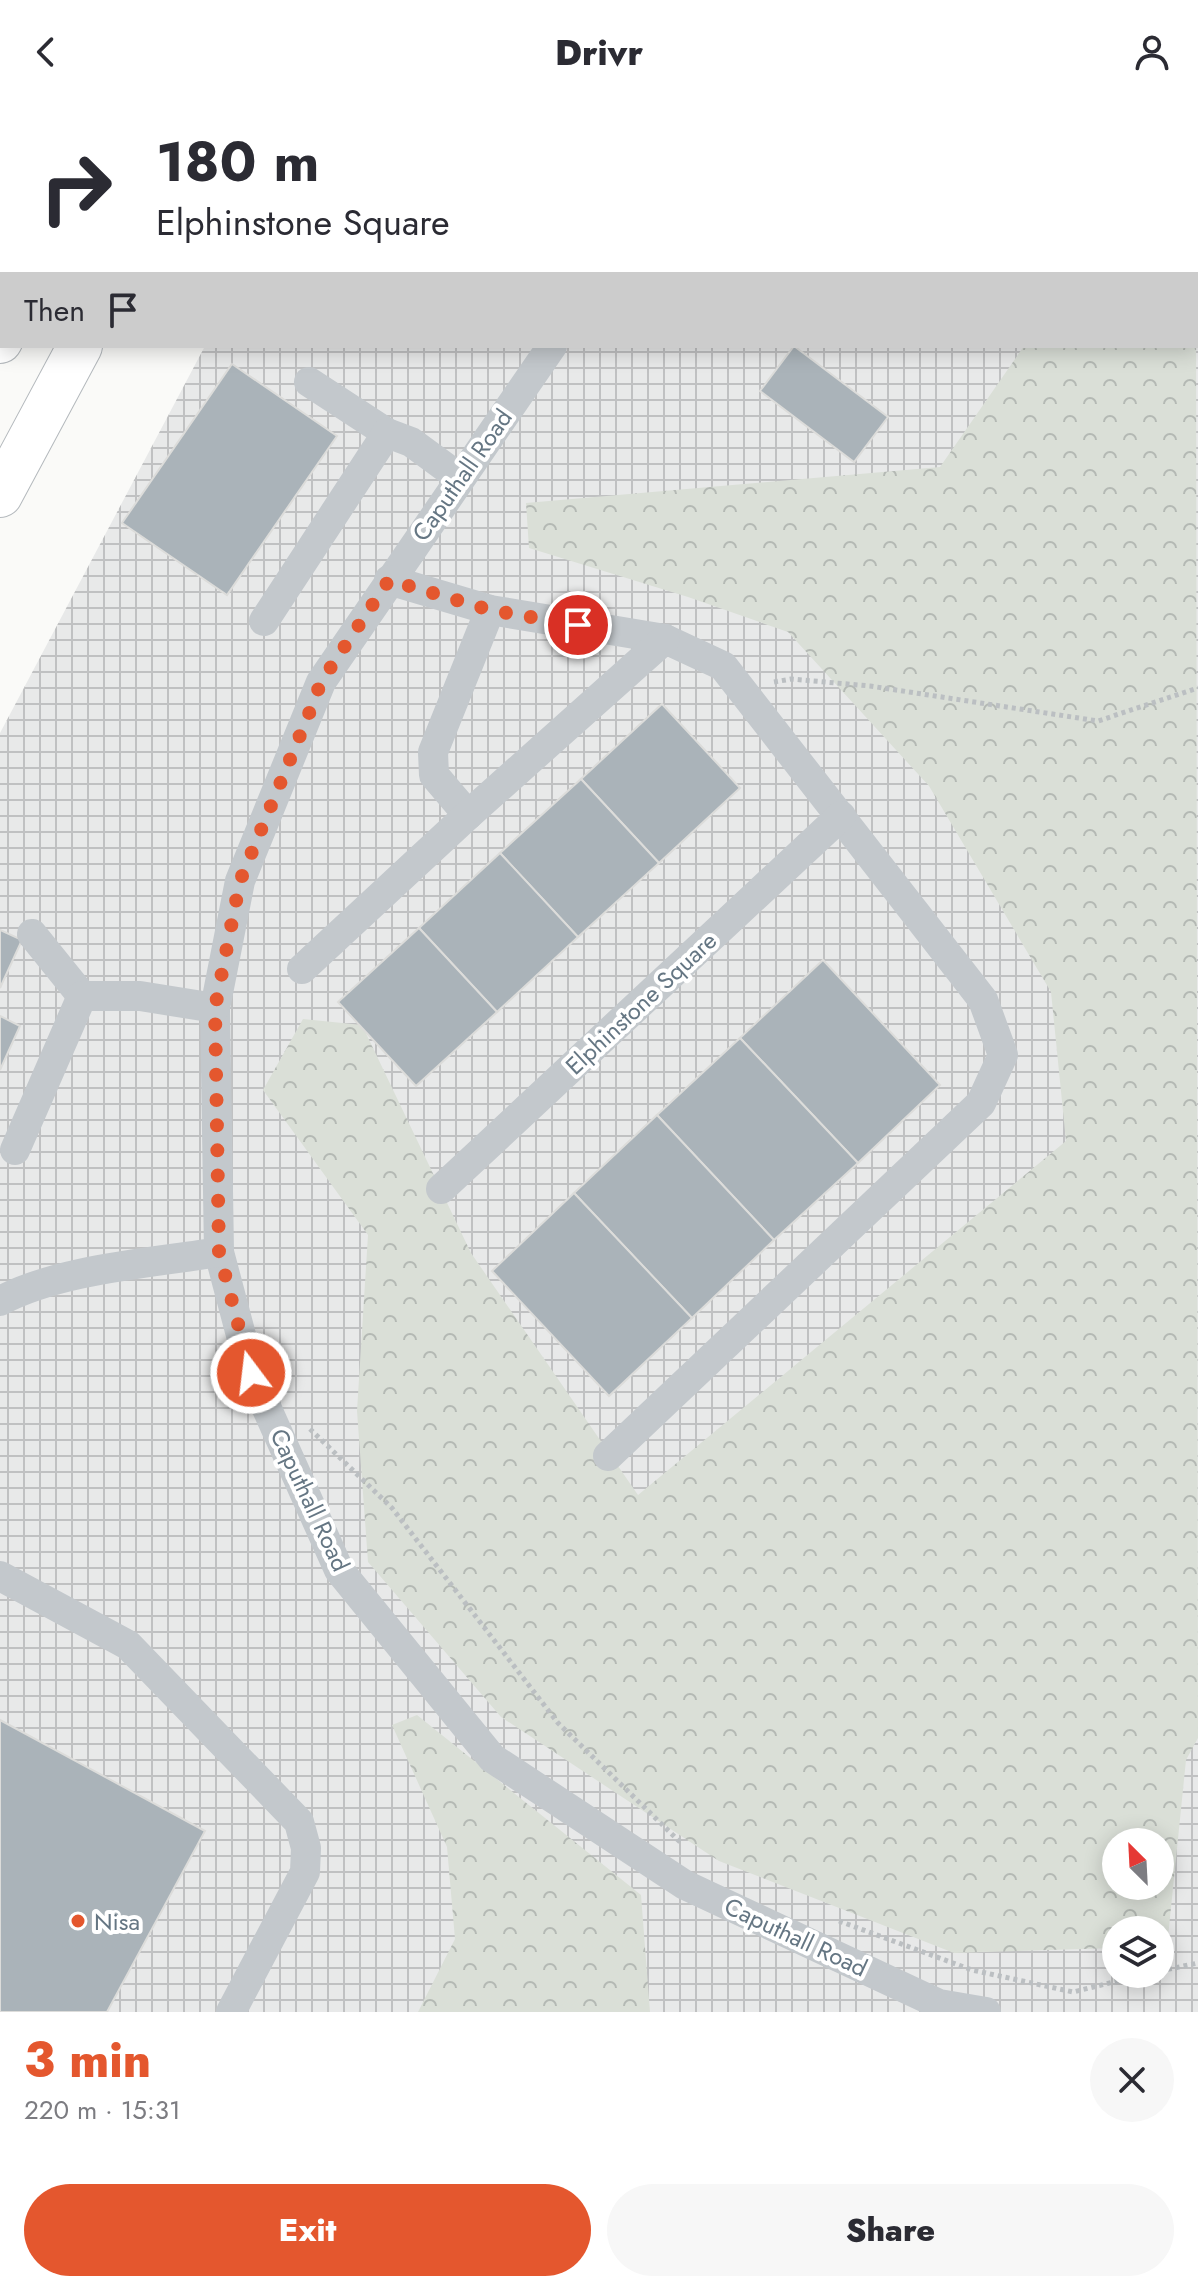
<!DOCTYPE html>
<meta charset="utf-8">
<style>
body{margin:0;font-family:Jost,sans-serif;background:#f7f7f7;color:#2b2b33;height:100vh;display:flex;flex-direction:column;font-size:30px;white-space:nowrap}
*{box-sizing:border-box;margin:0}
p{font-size:26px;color:#7c7c81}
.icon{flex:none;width:44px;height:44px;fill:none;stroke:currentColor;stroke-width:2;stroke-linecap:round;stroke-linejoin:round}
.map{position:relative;height:1908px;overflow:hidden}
.drawer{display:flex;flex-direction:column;background:#fff;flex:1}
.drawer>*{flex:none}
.hud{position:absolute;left:0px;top:0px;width:1198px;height:244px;box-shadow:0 4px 20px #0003;background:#fff;color:#2b2b33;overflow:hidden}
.needle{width:52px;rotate:336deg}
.buttons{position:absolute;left:1102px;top:1724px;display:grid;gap:16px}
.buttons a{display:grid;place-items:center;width:72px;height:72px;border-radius:50%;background:#fff;box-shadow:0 4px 20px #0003;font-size:40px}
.pin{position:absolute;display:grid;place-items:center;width:68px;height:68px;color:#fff;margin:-34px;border:4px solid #fff;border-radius:50%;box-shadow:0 2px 8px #0007}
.me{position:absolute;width:88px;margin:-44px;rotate:345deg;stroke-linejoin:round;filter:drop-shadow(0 0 6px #0008)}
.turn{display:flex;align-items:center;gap:28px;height:168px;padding:0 24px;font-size:36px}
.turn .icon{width:104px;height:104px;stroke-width:2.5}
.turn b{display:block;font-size:56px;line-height:68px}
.then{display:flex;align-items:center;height:76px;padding:0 24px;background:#0003;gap:16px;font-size:30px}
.round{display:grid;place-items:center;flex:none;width:84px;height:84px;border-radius:42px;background:#f7f7f7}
.summary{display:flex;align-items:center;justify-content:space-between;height:136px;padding:0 24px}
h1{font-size:48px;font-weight:800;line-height:60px;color:#e4572e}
.action{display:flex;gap:16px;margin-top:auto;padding:16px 24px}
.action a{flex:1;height:92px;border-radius:48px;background:#e4572e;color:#fff;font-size:32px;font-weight:800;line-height:92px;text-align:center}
.action a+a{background:#f7f7f7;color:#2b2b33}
header{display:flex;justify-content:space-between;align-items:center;height:104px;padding:0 24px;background:#fff;font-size:36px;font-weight:800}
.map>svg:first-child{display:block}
.industrial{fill:url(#industrial-grid);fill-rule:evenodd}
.forest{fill:url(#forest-crowns);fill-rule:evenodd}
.building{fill:#aab3b9;stroke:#dcdcda;stroke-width:2}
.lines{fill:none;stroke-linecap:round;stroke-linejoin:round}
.highway-casing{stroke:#b4b9bd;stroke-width:46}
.path{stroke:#bbbfc2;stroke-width:5;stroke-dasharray:4 4;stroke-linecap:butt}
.minor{stroke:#c3c8cc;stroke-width:30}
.highway{stroke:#fff;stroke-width:44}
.route{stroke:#e4572e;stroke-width:14;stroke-dasharray:0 25.2}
.poi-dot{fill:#e4572e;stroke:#fff;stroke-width:3}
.labels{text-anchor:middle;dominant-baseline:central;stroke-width:8;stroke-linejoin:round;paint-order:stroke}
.street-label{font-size:24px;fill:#657683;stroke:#fff}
.poi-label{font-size:24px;fill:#657683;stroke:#fff;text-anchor:start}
</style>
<header><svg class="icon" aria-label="back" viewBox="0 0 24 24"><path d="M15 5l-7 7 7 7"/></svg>Drivr<svg class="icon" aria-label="person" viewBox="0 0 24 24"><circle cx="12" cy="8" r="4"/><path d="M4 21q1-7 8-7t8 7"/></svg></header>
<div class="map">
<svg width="1198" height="1908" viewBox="0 0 1198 1908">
<defs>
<pattern id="industrial-grid" width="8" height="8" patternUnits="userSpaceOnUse" patternTransform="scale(2)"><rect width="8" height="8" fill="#e8e9e9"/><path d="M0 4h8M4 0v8" fill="none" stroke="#c0c1c2"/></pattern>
<pattern id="forest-crowns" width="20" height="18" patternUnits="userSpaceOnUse" patternTransform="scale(2)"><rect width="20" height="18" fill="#dadfd7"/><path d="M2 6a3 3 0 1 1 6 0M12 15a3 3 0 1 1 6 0" fill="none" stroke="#b4b9b4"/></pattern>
</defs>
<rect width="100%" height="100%" fill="#fafaf8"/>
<path class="industrial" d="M 333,0 L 1198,0 L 1198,1908 L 0,1908 L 0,629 L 205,242 L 1196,242 L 1196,2 L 332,2 ZM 1116,1738 L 1160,1738 L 1160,1782 L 1116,1782 ZM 1116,1826 L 1160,1826 L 1160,1870 L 1116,1870 Z"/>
<g class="forest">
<polygon points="0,0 72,0 2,2 0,135"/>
<path d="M 1196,147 L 1198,1634 L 1186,1656 L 1167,1843 L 1160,1843 L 1160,1826 L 1116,1826 L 1116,1844 L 954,1849 L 719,1757 L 501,1613 L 368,1458 L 357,1307 L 368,1131 L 263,986 L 303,915 L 362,921 L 471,1149 L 638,1391 L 1066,1037 L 1051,888 L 929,682 L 788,528 L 688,493 L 529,444 L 526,399 L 940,363 L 1024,242 L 1196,242 ZM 1116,1738 L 1160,1738 L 1160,1782 L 1116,1782 Z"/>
<polygon points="417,1611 641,1791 650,1908 418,1908 455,1835 447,1743 392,1621"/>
</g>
<g class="building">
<polygon points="884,0 932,0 935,2 883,2"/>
<polygon points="794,242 888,313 854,358 760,287"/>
<polygon points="232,260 337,332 227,491 122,419"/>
<polygon points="662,600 740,684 659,759 581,675"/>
<polygon points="581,675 659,759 578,833 500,749"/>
<polygon points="500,749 578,833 497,908 419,824"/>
<polygon points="419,824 497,908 416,982 338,898"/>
<polygon points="0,826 22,836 0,884"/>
<polygon points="823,856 940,981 858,1059 740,934"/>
<polygon points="0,912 20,922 0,966"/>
<polygon points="740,934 858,1059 774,1136 657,1011"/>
<polygon points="657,1011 774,1136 692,1214 574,1089"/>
<polygon points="574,1089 692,1214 609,1292 492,1167"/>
<polygon points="0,1616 205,1727 107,1908 0,1908"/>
</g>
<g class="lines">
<defs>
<g id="highway">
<polyline points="125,2 126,0"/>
<polyline points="209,2 210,0"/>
<polyline points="0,237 2,233"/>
<polyline points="0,391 80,242"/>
</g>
</defs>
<use href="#highway" class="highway-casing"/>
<g class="path">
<polyline points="774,578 791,575 870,582 1098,617 1198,584"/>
<polyline points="310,1325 392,1404 558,1619 681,1739"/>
<polyline points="839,1817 972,1866 1073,1888 1146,1870"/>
<polyline points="1160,1867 1198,1859"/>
</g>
<g class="minor">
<polyline points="750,2 752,0"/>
<polyline points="848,2 849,0"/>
<polyline points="552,242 321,578 240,777 215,904 219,1148 251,1269 339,1466 492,1654 685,1781 939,1900 986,1908"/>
<polyline points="309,278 387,329"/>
<polyline points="389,476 490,506 665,535 723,562 983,896 1003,951 981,999 608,1352"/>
<polyline points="264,517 387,329 411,338 460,374"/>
<polyline points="468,711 434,671 433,648 490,506"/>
<polyline points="32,830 82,892"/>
<polyline points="302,865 468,711 665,535"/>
<polyline points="15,1046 82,892 140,892 215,904"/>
<polyline points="441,1085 841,712"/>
<path d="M 0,1197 C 60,1165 151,1159 219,1148"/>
<polyline points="0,1472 128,1541 299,1718 306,1744 305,1768 231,1908"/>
</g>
<use href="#highway" class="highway"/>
</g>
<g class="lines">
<polyline class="route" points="251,1269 219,1148 215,904 240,777 310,607 321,578 389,476 490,506 578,521"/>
</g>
<circle class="poi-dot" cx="78" cy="1817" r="8"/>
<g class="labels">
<g class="street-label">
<text transform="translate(462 371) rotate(-55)">Caputhall Road</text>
<text transform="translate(641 899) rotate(-43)">Elphinstone Square</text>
<text transform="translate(310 1396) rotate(65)">Caputhall Road</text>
<text transform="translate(796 1833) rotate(25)">Caputhall Road</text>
</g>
<g class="poi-label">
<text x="94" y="1817">Nisa</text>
</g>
</g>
</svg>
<div class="buttons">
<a><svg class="needle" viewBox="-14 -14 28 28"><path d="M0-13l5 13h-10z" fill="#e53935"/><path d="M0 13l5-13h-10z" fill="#7c7c81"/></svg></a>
<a><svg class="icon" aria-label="layers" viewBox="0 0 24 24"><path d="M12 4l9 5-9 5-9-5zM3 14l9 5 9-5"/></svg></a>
</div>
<div class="pin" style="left:578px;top:521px;background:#d93025"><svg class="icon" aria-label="arrive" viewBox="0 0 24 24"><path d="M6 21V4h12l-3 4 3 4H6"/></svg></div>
<svg class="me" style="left:251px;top:1269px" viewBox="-20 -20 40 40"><circle r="17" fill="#e4572e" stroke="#fff" stroke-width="3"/><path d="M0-11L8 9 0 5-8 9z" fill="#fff"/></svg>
<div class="hud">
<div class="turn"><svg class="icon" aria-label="right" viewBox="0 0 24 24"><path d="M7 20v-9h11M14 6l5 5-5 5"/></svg><div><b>180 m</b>Elphinstone Square</div></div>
<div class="then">Then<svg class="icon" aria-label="arrive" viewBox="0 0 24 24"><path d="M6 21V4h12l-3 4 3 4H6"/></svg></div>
</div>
</div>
<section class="drawer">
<div class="summary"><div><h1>3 min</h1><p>220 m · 15:31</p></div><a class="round"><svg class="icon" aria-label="close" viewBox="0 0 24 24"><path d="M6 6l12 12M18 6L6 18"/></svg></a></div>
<div class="action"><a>Exit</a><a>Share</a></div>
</section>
